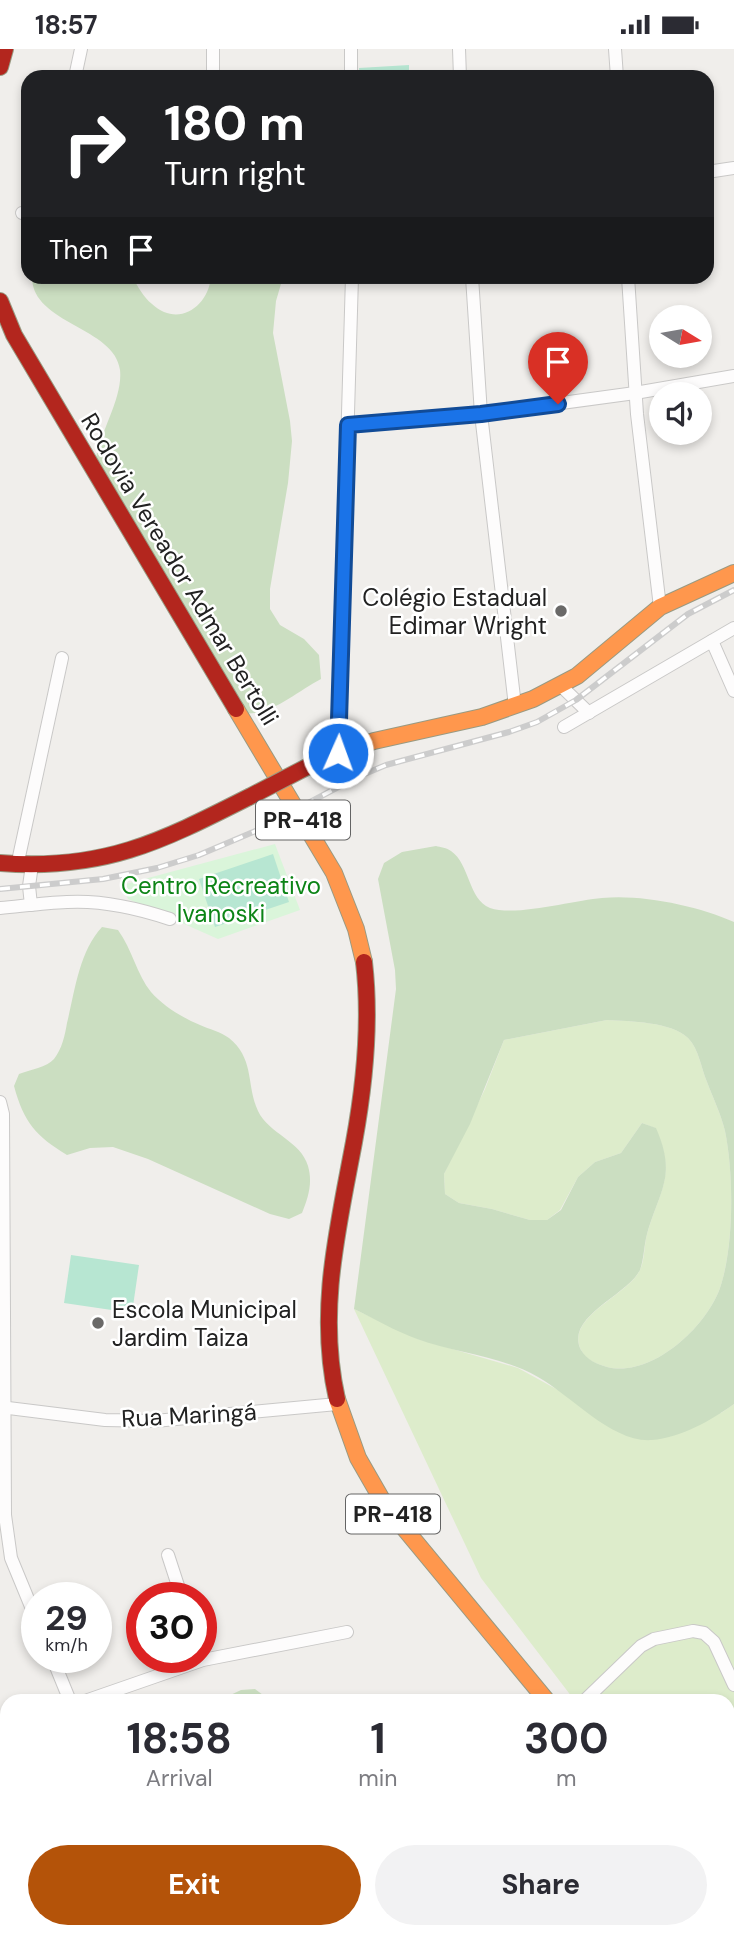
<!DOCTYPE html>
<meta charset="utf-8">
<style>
body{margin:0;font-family:"DM Sans",sans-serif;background:#f2f2f3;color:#2b2b33;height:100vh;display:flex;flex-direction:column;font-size:26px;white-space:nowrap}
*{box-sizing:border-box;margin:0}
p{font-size:23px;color:#7c7c81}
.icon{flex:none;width:38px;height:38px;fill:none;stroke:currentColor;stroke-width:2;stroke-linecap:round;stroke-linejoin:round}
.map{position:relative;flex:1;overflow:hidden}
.sheet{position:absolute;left:0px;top:1645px;width:735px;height:245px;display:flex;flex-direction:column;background:#fff;border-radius:21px 21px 0 0;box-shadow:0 4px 10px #0003}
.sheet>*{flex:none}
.banner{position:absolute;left:21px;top:21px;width:693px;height:214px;border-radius:21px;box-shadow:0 4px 10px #0003;background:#202124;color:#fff;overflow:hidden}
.needle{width:46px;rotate:101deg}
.controls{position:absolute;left:649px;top:256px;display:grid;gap:14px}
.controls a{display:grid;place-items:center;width:63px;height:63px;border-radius:50%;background:#fff;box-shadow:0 4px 10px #0003;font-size:35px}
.speed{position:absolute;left:21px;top:1533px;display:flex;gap:14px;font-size:35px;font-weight:700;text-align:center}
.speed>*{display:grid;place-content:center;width:91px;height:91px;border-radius:50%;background:#fff;box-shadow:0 4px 10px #0003;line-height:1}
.speed small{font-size:18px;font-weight:400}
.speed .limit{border:10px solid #d22;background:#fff;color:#111}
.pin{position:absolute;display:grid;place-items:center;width:60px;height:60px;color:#fff;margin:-72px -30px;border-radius:50% 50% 50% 0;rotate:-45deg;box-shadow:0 0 7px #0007}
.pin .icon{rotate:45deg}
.me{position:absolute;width:77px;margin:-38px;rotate:2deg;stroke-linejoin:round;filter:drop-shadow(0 0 5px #0008)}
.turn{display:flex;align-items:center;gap:24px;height:147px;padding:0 28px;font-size:32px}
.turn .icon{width:91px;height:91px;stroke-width:2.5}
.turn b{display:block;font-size:49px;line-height:60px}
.then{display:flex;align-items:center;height:66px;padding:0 28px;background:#0003;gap:14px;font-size:26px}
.eta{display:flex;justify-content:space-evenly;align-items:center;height:119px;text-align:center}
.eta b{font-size:42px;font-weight:700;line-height:49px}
.action{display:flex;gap:14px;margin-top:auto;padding:14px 28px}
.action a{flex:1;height:80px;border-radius:42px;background:#b45309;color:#fff;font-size:28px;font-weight:700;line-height:80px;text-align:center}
.action a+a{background:#f2f2f3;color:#2b2b33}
.status{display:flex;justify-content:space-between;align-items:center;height:49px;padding:0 35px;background:#fff;direction:ltr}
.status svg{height:19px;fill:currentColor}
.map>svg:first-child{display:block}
.grass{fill:#ddeccb}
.forest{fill:#cbdec1;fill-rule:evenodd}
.park{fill:#daf5da}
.pitch{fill:#b7e6d2}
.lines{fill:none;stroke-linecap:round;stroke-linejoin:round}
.street-casing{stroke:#c9c8c7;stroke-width:14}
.slow-casing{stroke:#999a82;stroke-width:18}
.jam-casing{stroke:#999a82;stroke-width:18}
.street{stroke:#fdfcfc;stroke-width:12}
.slow{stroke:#ff974d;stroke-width:16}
.jam{stroke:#b3261e;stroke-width:16}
.rail-casing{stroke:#ccc;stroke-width:6}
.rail{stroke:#fff;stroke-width:3.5;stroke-dasharray:10;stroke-linecap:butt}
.jam-bridge-casing{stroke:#999a82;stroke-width:18;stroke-linecap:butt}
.jam-bridge{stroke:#b3261e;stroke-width:16}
.route-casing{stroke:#114b97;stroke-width:18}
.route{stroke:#1a73e8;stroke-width:12}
.poi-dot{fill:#6a6968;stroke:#fff;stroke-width:2.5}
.labels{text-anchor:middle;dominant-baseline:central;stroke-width:5;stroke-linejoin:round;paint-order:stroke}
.shield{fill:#fff;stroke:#646464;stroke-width:2}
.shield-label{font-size:23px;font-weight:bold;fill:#222}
.street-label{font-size:24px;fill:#222;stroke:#fff}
.poi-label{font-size:24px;fill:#222;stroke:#fff;text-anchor:end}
.park-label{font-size:24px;fill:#0c8416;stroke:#fff}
</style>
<div class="status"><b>18:57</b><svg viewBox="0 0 49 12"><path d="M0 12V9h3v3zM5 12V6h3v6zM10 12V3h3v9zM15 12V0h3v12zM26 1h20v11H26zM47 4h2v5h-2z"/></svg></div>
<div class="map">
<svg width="734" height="1890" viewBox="0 0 734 1890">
<rect width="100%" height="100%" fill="#f0eeeb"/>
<g class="grass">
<path d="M 607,971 C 629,972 672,973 688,989 C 699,1000 701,1019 707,1033 C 713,1049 721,1065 725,1082 C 734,1124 734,1198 720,1239 C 706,1279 651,1329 607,1318 C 597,1315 586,1311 581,1301 C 564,1268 629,1246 640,1221 C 645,1210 644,1196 647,1185 C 660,1140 677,1126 655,1079 L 642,1074 L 621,1104 L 595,1113 L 578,1128 L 560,1161 L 547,1171 L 530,1171 L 492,1160 L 459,1154 L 445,1145 L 444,1125 L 485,1040 L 504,991 Z"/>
<polygon points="354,1260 418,1290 518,1319 558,1341 721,1364 734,1355 734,1719 728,1720 728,1652 575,1652 481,1529"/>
</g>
<g class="forest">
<path d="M 32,228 L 132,228 C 138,237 143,248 152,255 C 178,279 208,258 211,228 L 283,228 L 276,252 L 273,284 L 290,372 L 292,392 L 288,434 L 270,540 L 270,560 L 280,576 L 304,590 L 319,606 L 321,630 C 296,643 270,668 242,664 L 96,409 C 101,381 123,348 120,321 C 115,278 32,275 32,228 Z"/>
<path d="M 436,797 C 440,798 447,799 451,802 C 470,815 468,850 490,859 C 516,868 574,851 602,849 C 642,845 698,857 734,873 L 734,1355 C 712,1371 680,1389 652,1391 C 612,1394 572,1347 538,1328 C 501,1307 456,1304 417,1290 C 395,1282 375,1270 354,1260 L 396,940 L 395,921 L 378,830 L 384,814 L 402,803 ZM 607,971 C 629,972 672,973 688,989 C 699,1000 701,1019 707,1033 C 713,1049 721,1065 725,1082 C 734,1125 734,1198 720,1239 C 706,1279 651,1329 607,1318 C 597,1315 587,1311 581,1301 C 564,1268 628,1246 640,1221 C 644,1210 644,1196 647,1185 C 660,1140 677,1127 656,1079 L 642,1074 L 621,1104 L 595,1113 L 578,1128 L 561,1161 L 547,1171 L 530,1171 L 492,1160 L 459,1154 L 445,1145 L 444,1125 L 470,1075 L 504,991 Z"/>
<path d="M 102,878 L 118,881 C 132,900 137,926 151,943 C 163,957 183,969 200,976 C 209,980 221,983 229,989 C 255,1010 246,1036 258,1062 C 269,1085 301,1092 308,1117 C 313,1134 308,1149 302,1164 L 289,1170 L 270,1165 L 148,1110 L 113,1098 L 90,1099 L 67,1106 C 36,1087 24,1074 14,1037 L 19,1025 C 30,1021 47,1018 54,1010 C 62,1000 65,986 67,974 C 75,942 79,903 102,878 Z"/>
<polygon points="255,1640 271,1652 203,1652 220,1651 241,1641"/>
<polygon points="7,1711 7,1883 102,1883 102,1890 0,1890 0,1712"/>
<polygon points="438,1883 680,1883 682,1890 439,1890"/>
</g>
<polygon class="park" points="275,795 300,861 218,890 128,850 122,836"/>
<g class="pitch">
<polygon points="409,16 409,28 360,28 359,19"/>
<polygon points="273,805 289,853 215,878 199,830"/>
<polygon points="71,1206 139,1216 132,1264 64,1254"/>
</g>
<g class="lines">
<defs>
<g id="street">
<polyline points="213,0 213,28"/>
<polyline points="351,0 351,28"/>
<polyline points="459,0 460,28"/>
<polyline points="615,0 617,28"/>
<polyline points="75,28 81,0"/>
<polyline points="707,123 734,119"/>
<polyline points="22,164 28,165"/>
<polyline points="472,228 481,365 515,657"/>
<polyline points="628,228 637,365 660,558"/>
<polyline points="348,376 481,365 635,344 734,327"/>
<polyline points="712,592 734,642"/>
<polyline points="561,637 589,664"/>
<polyline points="564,678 734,579"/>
<polyline points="338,704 352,228"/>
<polyline points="17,817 62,609"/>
<polyline points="31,856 29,837 32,816"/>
<path d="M 0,859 C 22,857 44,854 67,853 C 101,851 137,859 170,870"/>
<polyline points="0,1053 3,1065 5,1466 11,1509 37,1572"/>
<polyline points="0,1358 105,1371 155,1372 337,1355"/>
<polyline points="168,1506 182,1549"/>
<polyline points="52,1608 70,1652"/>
<polyline points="85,1652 203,1611 347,1583"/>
<polyline points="584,1652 641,1597 654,1590 693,1582 704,1584 714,1593 734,1636"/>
<polyline points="0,1684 7,1682"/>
<polyline points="728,1845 734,1840"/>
<polyline points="167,1883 168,1890"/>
</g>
<g id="slow">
<polyline points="236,660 334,824 356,880 364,913"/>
<polyline points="307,718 338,704 374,692 482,668 533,650 577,627 660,558 734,524"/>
<polyline points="337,1350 358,1409 385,1456 547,1652"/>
<polyline points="728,1873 734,1881"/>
</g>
<g id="jam">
<polyline points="0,18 5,0"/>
<polyline points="0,252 14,286 236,660"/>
<path d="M 0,814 C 103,822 160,793 249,748"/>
<path d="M 337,1350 C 317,1262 338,1179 354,1093 C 365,1033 371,973 364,913"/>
</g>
</defs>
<use href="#street" class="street-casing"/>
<use href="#slow" class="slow-casing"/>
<use href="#jam" class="jam-casing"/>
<use href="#street" class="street"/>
<use href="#slow" class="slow"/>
<use href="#jam" class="jam"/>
<defs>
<polyline id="rail" points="0,840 103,830 157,819 199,806 258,781 355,729 386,716 509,683 537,673 576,651 688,565 734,541"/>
</defs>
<use href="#rail" class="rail-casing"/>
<use href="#rail" class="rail"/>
<defs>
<polyline id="jam-bridge" points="249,748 307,718"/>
</defs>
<use href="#jam-bridge" class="jam-bridge-casing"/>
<use href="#jam-bridge" class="jam-bridge"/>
</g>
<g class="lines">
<defs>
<polyline id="route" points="338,704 348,376 481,365 558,355"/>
</defs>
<use href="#route" class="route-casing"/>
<use href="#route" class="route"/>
</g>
<g class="poi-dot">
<circle cx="561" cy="562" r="7"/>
<circle cx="98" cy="1274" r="7"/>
</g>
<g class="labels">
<g class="shield">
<rect x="256" y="751.5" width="94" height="39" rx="5"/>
<rect x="346" y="1445.5" width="94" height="39" rx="5"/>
</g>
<g class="shield-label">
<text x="303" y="771">PR-418</text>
<text x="393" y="1465">PR-418</text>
</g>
<g class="street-label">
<text transform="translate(180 520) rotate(59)">Rodovia Vereador Admar Bertolli</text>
<text transform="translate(189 1366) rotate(-3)">Rua Maringá</text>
</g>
<g class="poi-label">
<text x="547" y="548">Colégio Estadual<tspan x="547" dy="28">Edimar Wright</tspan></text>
<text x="112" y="1260" text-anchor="start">Escola Municipal<tspan x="112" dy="28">Jardim Taiza</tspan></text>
</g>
<g class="park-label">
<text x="221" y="836">Centro Recreativo<tspan x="221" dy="28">Ivanoski</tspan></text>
</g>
</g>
</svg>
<div class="controls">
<a><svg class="needle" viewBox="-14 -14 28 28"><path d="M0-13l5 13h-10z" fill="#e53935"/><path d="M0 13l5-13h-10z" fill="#7c7c81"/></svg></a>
<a><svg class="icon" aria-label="sound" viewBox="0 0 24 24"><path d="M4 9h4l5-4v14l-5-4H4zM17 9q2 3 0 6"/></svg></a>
</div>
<div class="speed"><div>29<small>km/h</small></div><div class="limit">30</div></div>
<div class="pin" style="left:558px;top:355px;background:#d93025"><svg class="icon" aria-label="arrive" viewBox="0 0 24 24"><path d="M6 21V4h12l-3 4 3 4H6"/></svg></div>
<svg class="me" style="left:338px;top:704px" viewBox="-20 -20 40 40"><circle r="17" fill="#1a73e8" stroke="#fff" stroke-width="3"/><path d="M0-11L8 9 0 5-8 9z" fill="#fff"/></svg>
<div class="banner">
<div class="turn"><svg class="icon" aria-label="right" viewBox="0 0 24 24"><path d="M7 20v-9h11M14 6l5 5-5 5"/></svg><div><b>180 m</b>Turn right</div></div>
<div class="then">Then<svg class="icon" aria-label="arrive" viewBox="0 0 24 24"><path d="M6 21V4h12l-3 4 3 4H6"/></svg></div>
</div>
<section class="sheet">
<div class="eta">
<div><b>18:58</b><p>Arrival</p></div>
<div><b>1</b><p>min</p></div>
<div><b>300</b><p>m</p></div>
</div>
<div class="action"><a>Exit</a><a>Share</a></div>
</section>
</div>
